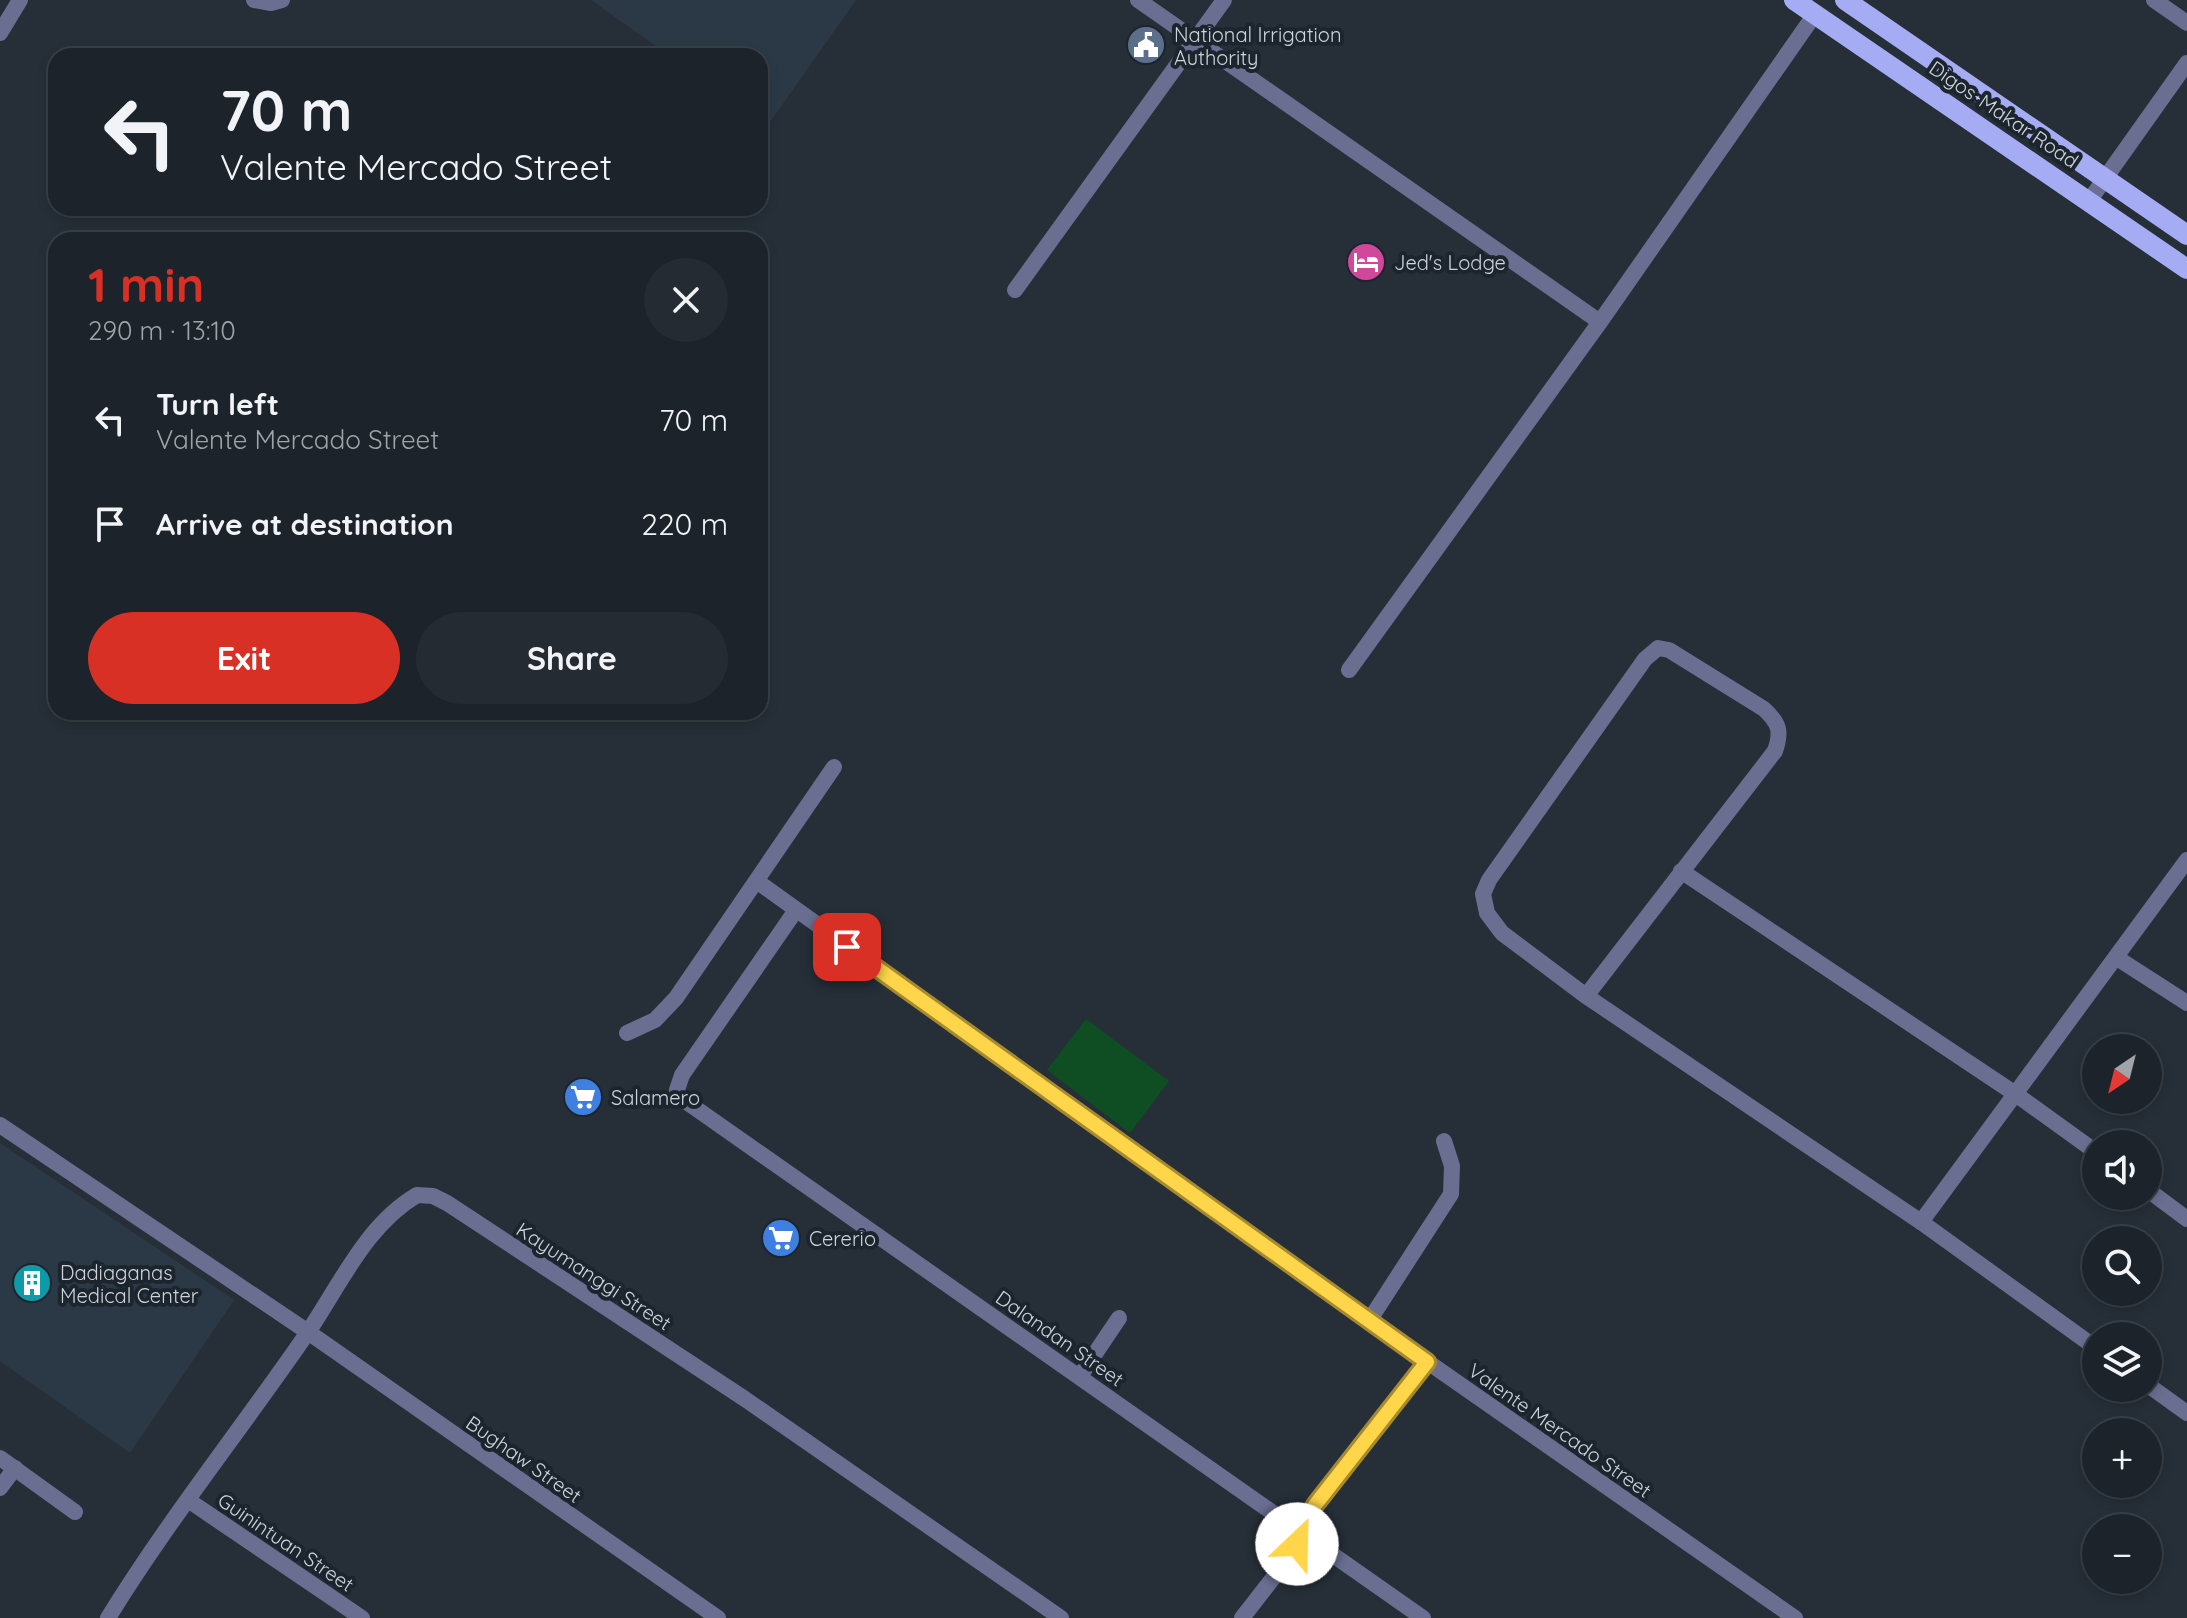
<!DOCTYPE html>
<meta charset="utf-8">
<style>
body{margin:0;font-family:Quicksand,sans-serif;background:#252b32;color:#f1f3f6;height:100vh;display:flex;flex-direction:column;font-size:30px;white-space:nowrap}
*{box-sizing:border-box;margin:0}
p{font-size:26px;color:#a0a4a8}
.icon{flex:none;width:44px;height:44px;fill:none;stroke:currentColor;stroke-width:2;stroke-linecap:round;stroke-linejoin:round}
.map{position:relative;flex:1;overflow:hidden}
.side{position:absolute;left:48px;top:232px;width:720px;height:488px;display:flex;flex-direction:column;background:#1c232a;border-radius:24px;box-shadow:0 4px 12px #0003,0 0 0 2px #3a4047}
.side>*{flex:none}
.guide{position:absolute;left:48px;top:48px;width:720px;height:168px;border-radius:24px;box-shadow:0 4px 12px #0003,0 0 0 2px #3a4047;background:#1c232a;color:#f1f3f6;overflow:hidden}
.needle{width:52px;rotate:215deg}
.fabs{position:absolute;left:2082px;top:1034px;display:grid;gap:16px}
.fabs a{display:grid;place-items:center;width:80px;height:80px;border-radius:50%;background:#1c232a;box-shadow:0 4px 12px #0003,0 0 0 2px #3a4047;font-size:40px}
.pin{position:absolute;display:grid;place-items:center;width:68px;height:68px;color:#fff;margin:-34px;border-radius:16px;box-shadow:0 4px 12px #0006}
.me{position:absolute;width:88px;margin:-44px;rotate:24deg;stroke-linejoin:round;filter:drop-shadow(0 0 6px #0008)}
.turn{display:flex;align-items:center;gap:28px;height:168px;padding:0 40px;font-size:36px}
.turn .icon{width:104px;height:104px;stroke-width:2.5}
.turn b{display:block;font-size:56px;line-height:68px}
.round{display:grid;place-items:center;flex:none;width:84px;height:84px;border-radius:42px;background:#252b32}
.summary{display:flex;align-items:center;justify-content:space-between;height:136px;padding:0 40px}
h1{font-size:48px;font-weight:700;line-height:60px;color:#d93025}
.action{display:flex;gap:16px;margin-top:auto;padding:16px 40px}
.action a{flex:1;height:92px;border-radius:48px;background:#d93025;color:#fff;font-size:32px;font-weight:700;line-height:92px;text-align:center}
.action a+a{background:#252b32;color:#f1f3f6}
ul{padding:0;list-style:none}
li{display:flex;align-items:center;gap:24px;height:104px;padding:0 40px}
li div{flex:1}
li b{display:block;font-size:30px}
li em{font-style:normal}
.map>svg:first-child{display:block}
.built{fill:#2b3947}
.green{fill:#0f4e22}
.lines{fill:none;stroke-linecap:round;stroke-linejoin:round}
.street{stroke:#6a6e91;stroke-width:16}
.primary{stroke:#a5acf4;stroke-width:20}
.route-casing{stroke:#a68a30;stroke-width:20}
.route{stroke:#ffd54a;stroke-width:14}
.labels{text-anchor:middle;dominant-baseline:central;stroke-width:8;stroke-linejoin:round;paint-order:stroke}
.poi-label{font-size:20px;fill:#ced4d9;stroke:#1c252e;text-anchor:start}
.street-label{font-size:20px;fill:#ced4d9;stroke:#1c252e}
</style>
<div class="map">
<svg width="2187" height="1618" viewBox="0 0 2187 1618">
<rect width="100%" height="100%" fill="#262f38"/>
<g class="built">
<polygon points="591,0 856,0 768,125 760,119 760,56 670,56"/>
<polygon points="0,1143 234,1300 130,1453 0,1361"/>
</g>
<polygon class="green" points="1086,1019 1169,1081 1130,1133 1047,1070"/>
<g class="lines">
<g class="street">
<polyline points="254,0 271,3 282,0"/>
<polyline points="1138,0 1600,322"/>
<polyline points="2154,0 2187,23"/>
<polyline points="0,33 20,0"/>
<polyline points="2089,201 2187,63"/>
<polyline points="1015,290 1224,0"/>
<polyline points="1349,670 1600,322 1815,14"/>
<polyline points="1681,871 2014,1093 2096,1152"/>
<polyline points="758,882 1369,1321 1795,1618"/>
<polyline points="796,910 682,1075 677,1090 681,1098 1423,1618"/>
<polyline points="2117,958 2187,1003"/>
<path d="M 1586,996 L 1775,751 C 1782,731 1779,723 1764,709 L 1669,650 L 1658,648 L 1645,659 L 1489,880 L 1483,894 L 1487,913 L 1502,933 L 1586,996 L 1921,1222 L 2096,1348"/>
<polyline points="627,1033 655,1020 676,998 834,767"/>
<polyline points="0,1125 308,1332 718,1618"/>
<polyline points="2148,1190 2187,1219"/>
<polyline points="1921,1222 2187,860"/>
<polyline points="1369,1321 1451,1194 1452,1166 1444,1141"/>
<polyline points="1080,1376 1119,1318"/>
<polyline points="2148,1385 2187,1413"/>
<polyline points="0,1458 75,1512"/>
<polyline points="0,1488 15,1468"/>
<polyline points="188,1500 362,1618"/>
<path d="M 108,1618 C 169,1519 242,1428 308,1332 C 340,1285 366,1225 417,1195 L 433,1196 L 447,1203 L 745,1399 L 1061,1618"/>
<polyline points="1242,1618 1291,1555 1315,1505 1427,1362"/>
</g>
<g class="primary">
<polyline points="1794,0 2187,269"/>
<polyline points="1845,0 2187,235"/>
</g>
</g>
<g class="lines">
<defs>
<polyline id="route" points="847,947 1427,1362 1315,1505 1297,1544"/>
</defs>
<use href="#route" class="route-casing"/>
<use href="#route" class="route"/>
</g>
<defs>
<symbol id="civic-disc" viewBox="-11 -11 22 22"><circle r="9.5" fill="#5c6f8a" stroke="#1c252e"/><path d="M-.6-6.5H3V-4.5H.6V-3L4-1V1h2V6H-6V1h2V-1L-.6-3ZM-1.2 2.5V6h2.4V2.5Z" fill="#fff"/></symbol>
<symbol id="hotel-disc" viewBox="-11 -11 22 22"><circle r="9.5" fill="#d1479c" stroke="#1c252e"/><path d="M-6-4.5h1.5V1H6V5H4.5V3h-9V5H-6ZM-4 0a1.8 1.8 0 1 1 3.6 0ZM.5 0V-2.5h3Q6-2.5 6 0Z" fill="#fff"/></symbol>
<symbol id="supermarket-disc" viewBox="-11 -11 22 22"><circle r="9.5" fill="#3f7fe0" stroke="#1c252e"/><path d="M-6-5.5h2.5l.6 2H6L4.5 2H-2.5L-4.4-4H-6ZM-1.5 3.2a1.3 1.3 0 1 0 .1 0ZM3 3.2a1.3 1.3 0 1 0 .1 0Z" fill="#fff"/></symbol>
<symbol id="building-disc" viewBox="-11 -11 22 22"><circle r="9.5" fill="#0f9aa8" stroke="#1c252e"/><path d="M-4-6H4V6H1V3H-1V6H-4ZM-2.5-4.3h1.7v1.8h-1.7ZM.8-4.3h1.7v1.8H.8ZM-2.5-1h1.7V.8h-1.7ZM.8-1h1.7V.8H.8Z" fill="#fff"/></symbol>
</defs>
<g fill-rule="evenodd">
<use href="#civic-disc" x="1124" y="23" width="44" height="44"/>
<use href="#hotel-disc" x="1344" y="240" width="44" height="44"/>
<use href="#supermarket-disc" x="561" y="1075" width="44" height="44"/>
<use href="#supermarket-disc" x="759" y="1216" width="44" height="44"/>
<use href="#building-disc" x="10" y="1261" width="44" height="44"/>
</g>
<g class="labels">
<g class="poi-label">
<text x="1174" y="34">National Irrigation<tspan x="1174" dy="23">Authority</tspan></text>
<text x="1394" y="262">Jed's Lodge</text>
<text x="611" y="1097">Salamero</text>
<text x="809" y="1238">Cererio</text>
<text x="60" y="1272">Dadiaganas<tspan x="60" dy="23">Medical Center</tspan></text>
</g>
<g class="street-label">
<text transform="translate(2004 114) rotate(34)">Digos-Makar Road</text>
<text transform="translate(594 1276) rotate(33)">Kayumanggi Street</text>
<text transform="translate(1060 1338) rotate(35)">Dalandan Street</text>
<text transform="translate(1560 1430) rotate(35)">Valente Mercado Street</text>
<text transform="translate(524 1459) rotate(35)">Bughaw Street</text>
<text transform="translate(286 1542) rotate(34)">Guinintuan Street</text>
</g>
</g>
</svg>
<div class="fabs">
<a><svg class="needle" viewBox="-14 -14 28 28"><path d="M0-13l5 13h-10z" fill="#e53935"/><path d="M0 13l5-13h-10z" fill="#a0a4a8"/></svg></a>
<a><svg class="icon" aria-label="sound" viewBox="0 0 24 24"><path d="M4 9h4l5-4v14l-5-4H4zM17 9q2 3 0 6"/></svg></a>
<a><svg class="icon" aria-label="search" viewBox="0 0 24 24"><circle cx="10" cy="10" r="6"/><path d="M15 15l6 6"/></svg></a>
<a><svg class="icon" aria-label="layers" viewBox="0 0 24 24"><path d="M12 4l9 5-9 5-9-5zM3 14l9 5 9-5"/></svg></a>
<a>+</a>
<a>−</a>
</div>
<div class="pin" style="left:847px;top:947px;background:#d93025"><svg class="icon" aria-label="arrive" viewBox="0 0 24 24"><path d="M6 21V4h12l-3 4 3 4H6"/></svg></div>
<svg class="me" style="left:1297px;top:1544px" viewBox="-20 -20 40 40"><circle r="19" fill="#fff"/><path d="M0-13L10 11 0 6-10 11z" fill="#ffd54a"/></svg>
<div class="guide">
<div class="turn"><svg class="icon" aria-label="left" viewBox="0 0 24 24"><path d="M17 20v-9H6M10 6l-5 5 5 5"/></svg><div><b>70 m</b>Valente Mercado Street</div></div>
</div>
<section class="side">
<div class="summary"><div><h1>1 min</h1><p>290 m · 13:10</p></div><a class="round"><svg class="icon" aria-label="close" viewBox="0 0 24 24"><path d="M6 6l12 12M18 6L6 18"/></svg></a></div>
<ul>
<li><svg class="icon" aria-label="left" viewBox="0 0 24 24"><path d="M17 20v-9H6M10 6l-5 5 5 5"/></svg><div><b>Turn left</b><p>Valente Mercado Street</p></div><em>70 m</em></li>
<li><svg class="icon" aria-label="arrive" viewBox="0 0 24 24"><path d="M6 21V4h12l-3 4 3 4H6"/></svg><div><b>Arrive at destination</b></div><em>220 m</em></li>
</ul>
<div class="action"><a>Exit</a><a>Share</a></div>
</section>
</div>
